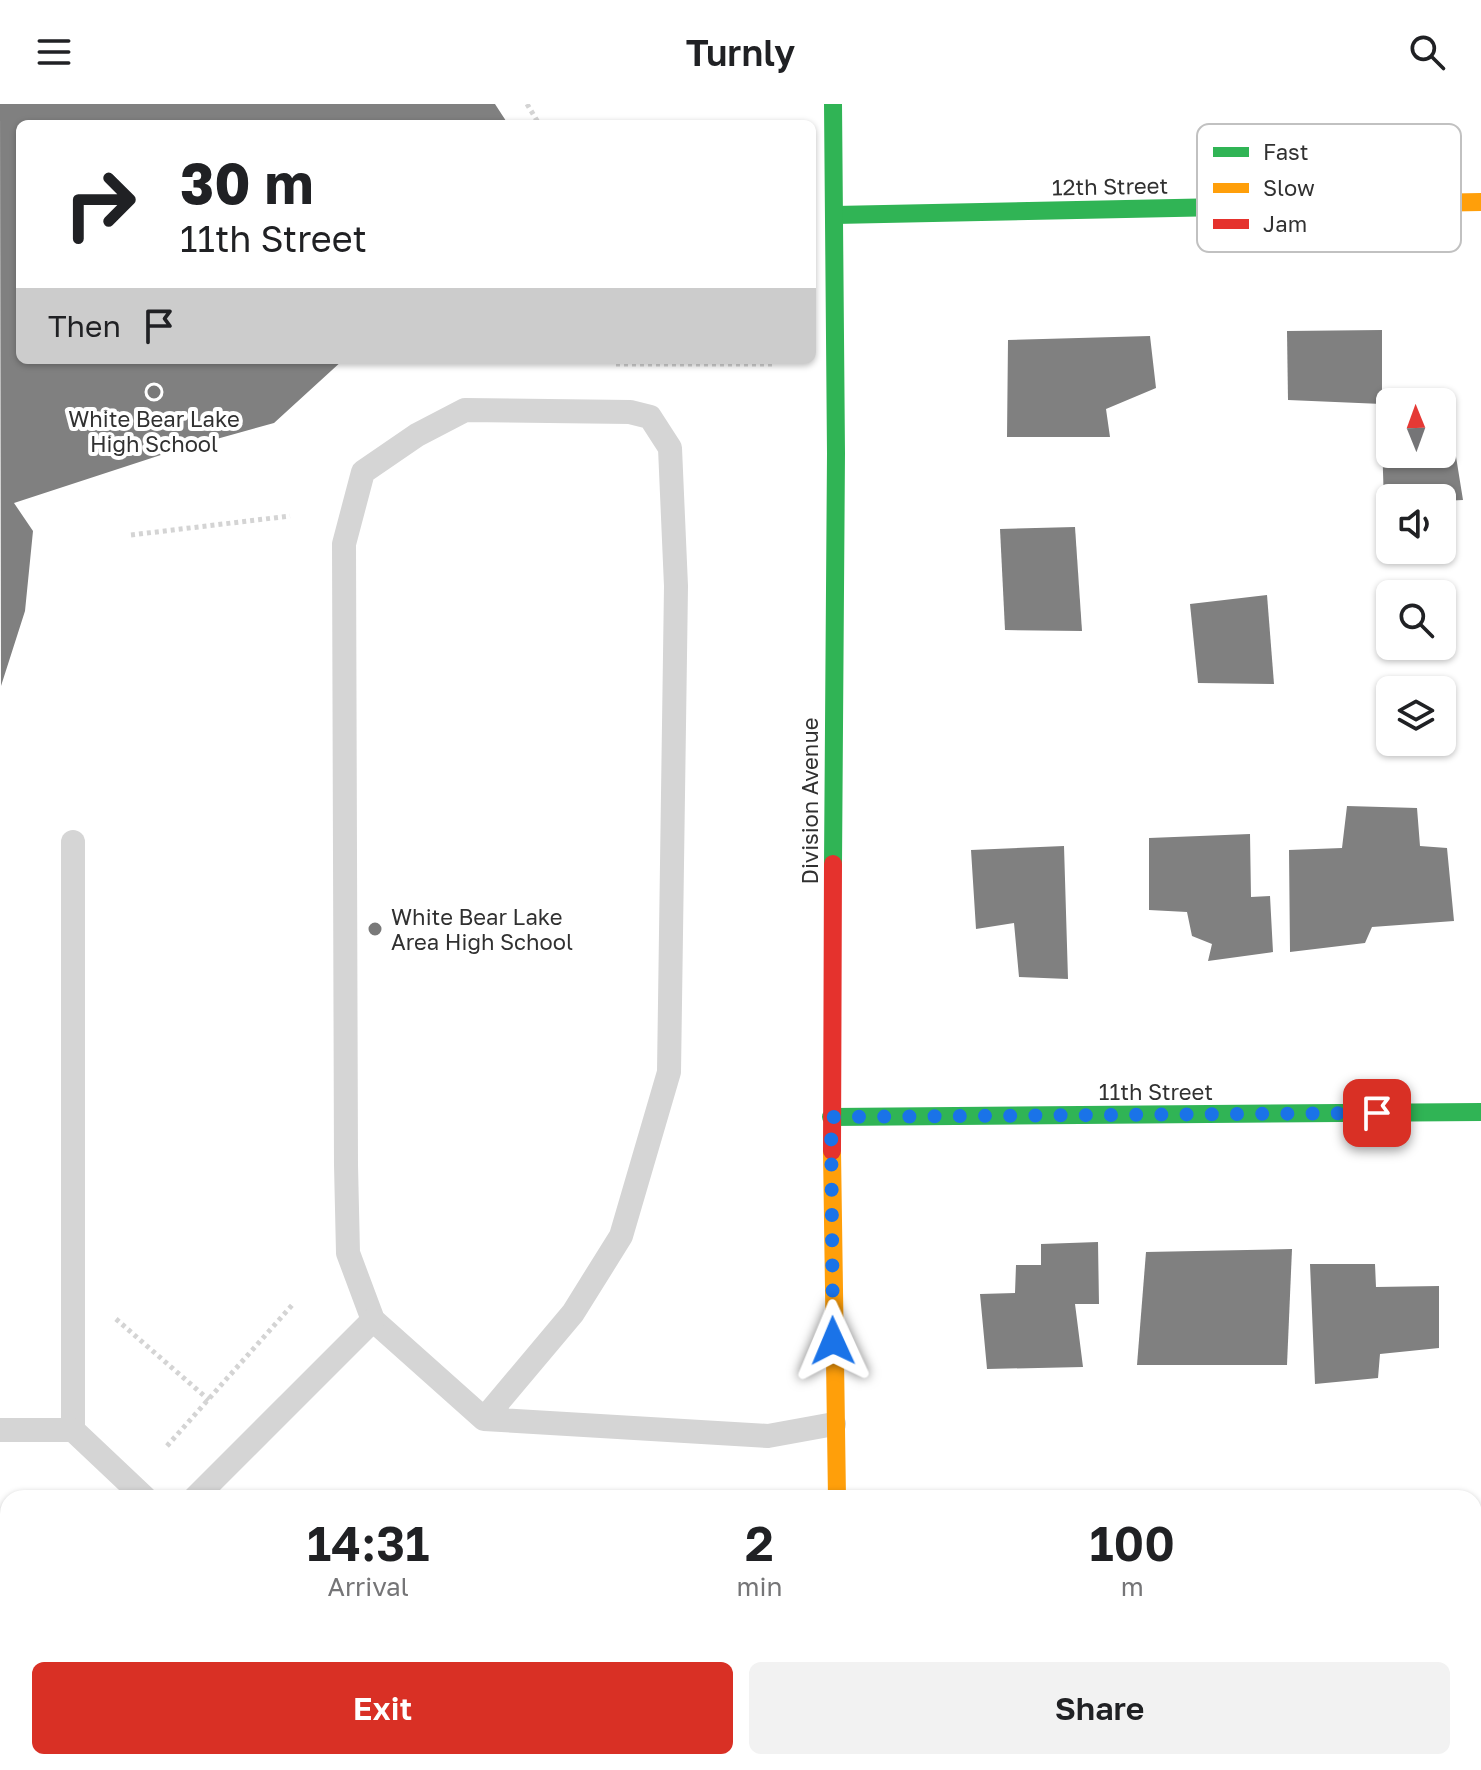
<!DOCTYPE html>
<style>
body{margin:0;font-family:"Golos Text",sans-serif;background:#f2f2f2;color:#202124;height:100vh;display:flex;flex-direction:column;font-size:30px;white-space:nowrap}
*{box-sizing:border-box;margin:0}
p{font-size:26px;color:#757577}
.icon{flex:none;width:44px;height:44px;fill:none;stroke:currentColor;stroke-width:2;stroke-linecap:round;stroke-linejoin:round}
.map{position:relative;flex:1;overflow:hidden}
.side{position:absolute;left:0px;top:1386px;width:1482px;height:280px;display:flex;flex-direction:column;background:#fff;border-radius:24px 24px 0 0;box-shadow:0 2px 6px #0004}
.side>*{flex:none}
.guide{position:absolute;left:16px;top:16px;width:800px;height:244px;border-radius:12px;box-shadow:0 2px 6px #0004;background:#fff;color:#202124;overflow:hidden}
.needle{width:52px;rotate:359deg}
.controls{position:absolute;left:1376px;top:284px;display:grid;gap:16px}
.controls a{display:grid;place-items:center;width:80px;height:80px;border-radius:12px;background:#fff;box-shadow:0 2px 6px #0004;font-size:40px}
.pin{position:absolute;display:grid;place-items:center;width:68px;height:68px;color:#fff;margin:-34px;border-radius:16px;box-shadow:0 4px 12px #0006}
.me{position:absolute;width:88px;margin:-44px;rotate:359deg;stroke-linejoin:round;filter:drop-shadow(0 0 6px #0008)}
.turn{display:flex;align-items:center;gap:28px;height:168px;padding:0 32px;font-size:36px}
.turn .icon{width:104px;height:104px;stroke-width:2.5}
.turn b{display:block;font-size:56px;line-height:68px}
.then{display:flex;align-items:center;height:76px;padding:0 32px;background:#0003;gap:16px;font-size:30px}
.eta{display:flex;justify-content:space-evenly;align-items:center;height:136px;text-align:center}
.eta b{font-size:48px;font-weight:600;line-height:56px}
.button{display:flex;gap:16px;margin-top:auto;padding:16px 32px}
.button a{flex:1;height:92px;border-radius:12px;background:#d93025;color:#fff;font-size:32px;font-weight:600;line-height:92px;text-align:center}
.button a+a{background:#f2f2f2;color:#202124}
header{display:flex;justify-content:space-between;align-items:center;height:104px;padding:0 32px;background:#fff;font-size:36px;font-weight:600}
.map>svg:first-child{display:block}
.building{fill:#808080}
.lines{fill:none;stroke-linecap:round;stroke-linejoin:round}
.path{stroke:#d4d4d4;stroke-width:5;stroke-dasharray:4 4;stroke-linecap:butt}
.lane{stroke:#d5d5d5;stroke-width:24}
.fast{stroke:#30b455;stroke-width:18}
.slow{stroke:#ff9f0a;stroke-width:18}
.jam{stroke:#e5322d;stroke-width:18}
.route{stroke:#1a73e8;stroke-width:14;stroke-dasharray:0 25.2}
.poi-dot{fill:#797979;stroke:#fff;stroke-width:3}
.labels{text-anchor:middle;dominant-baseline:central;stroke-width:8;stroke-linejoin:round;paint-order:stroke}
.street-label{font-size:22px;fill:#313131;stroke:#fff}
.poi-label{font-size:22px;fill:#313131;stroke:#fff}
.key{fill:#fff;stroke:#c1c1c1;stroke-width:2}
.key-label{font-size:22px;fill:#313131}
</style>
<header><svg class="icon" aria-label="menu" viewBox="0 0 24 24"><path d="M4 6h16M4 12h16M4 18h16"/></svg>Turnly<svg class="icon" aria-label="search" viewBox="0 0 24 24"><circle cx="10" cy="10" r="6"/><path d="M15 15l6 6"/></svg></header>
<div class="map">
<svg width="1481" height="1666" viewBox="0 0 1481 1666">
<rect width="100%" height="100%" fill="#fff"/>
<g class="building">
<polygon points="0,0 495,0 508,20 20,20 20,256 343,256 274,319 170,348 14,399 33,427 25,507 1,582"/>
<polygon points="1382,226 1382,300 1288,296 1287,227"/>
<polygon points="1150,232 1156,284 1106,305 1110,333 1007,333 1008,236"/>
<polygon points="1442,334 1453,334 1463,396 1442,397 1442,394 1390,394 1390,401 1384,401 1382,335 1390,335 1390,350 1442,350"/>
<polygon points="1075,423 1082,527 1005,526 1000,425"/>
<polygon points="1267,491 1274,580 1198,579 1190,500"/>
<polygon points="1347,702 1417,704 1420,742 1447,744 1454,817 1372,823 1365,839 1290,848 1289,746 1342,744"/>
<polygon points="1250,730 1251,793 1270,792 1273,848 1208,857 1212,840 1192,832 1187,808 1149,806 1149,734"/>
<polygon points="1064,742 1068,875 1019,873 1014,819 976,825 971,746"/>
<polygon points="1098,1138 1099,1200 1075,1200 1083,1263 987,1265 980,1190 1015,1189 1016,1161 1041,1161 1041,1140"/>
<polygon points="1292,1145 1287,1261 1137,1261 1146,1148"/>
<polygon points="1310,1160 1375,1160 1376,1183 1439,1182 1439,1244 1380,1250 1378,1274 1315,1280"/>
</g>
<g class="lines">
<g class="path">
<polyline points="527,0 539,20"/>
<polyline points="470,256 471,258"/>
<polyline points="612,256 612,260 773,260"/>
<polyline points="131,431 290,412"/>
<polyline points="116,1215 209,1296"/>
<polyline points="167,1342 294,1199"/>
</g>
<g class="lane">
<polyline points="73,738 73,1326"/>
<polyline points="484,1315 573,1209 621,1132 669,968 676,482 670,344 650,313 630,308 465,306 417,331 363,368 344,440 346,1061 348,1149 373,1216 484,1315 768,1332 834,1320"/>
<polyline points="0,1326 73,1326 145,1394"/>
<polyline points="195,1394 373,1216"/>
<polyline points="121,1658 122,1666"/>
</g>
<g class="fast">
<polyline points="835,111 1315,101"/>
<polyline points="833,760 836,349 833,0"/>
<polyline points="831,1013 1481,1008"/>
<polyline points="844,1658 844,1666"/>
</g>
<g class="slow">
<polyline points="1315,101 1481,98"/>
<polyline points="832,1047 837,1394"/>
</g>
<polyline class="jam" points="832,1047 833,760"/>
</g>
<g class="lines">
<polyline class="route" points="833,1237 831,1013 1377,1009"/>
</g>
<g class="poi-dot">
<circle cx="154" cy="288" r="8"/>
<circle cx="375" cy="825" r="8"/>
</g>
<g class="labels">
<g class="street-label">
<text transform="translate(1110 82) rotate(-1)">12th Street</text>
<text transform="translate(809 697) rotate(-90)">Division Avenue</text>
<text x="1156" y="987">11th Street</text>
</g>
<g class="poi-label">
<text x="154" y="314">White Bear Lake<tspan x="154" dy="25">High School</tspan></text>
<text x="391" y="812" text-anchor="start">White Bear Lake<tspan x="391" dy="25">Area High School</tspan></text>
</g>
</g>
<rect x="1197" y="20" width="264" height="128" rx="12" class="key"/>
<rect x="1213" y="43" width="36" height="10" fill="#30b455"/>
<rect x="1213" y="79" width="36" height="10" fill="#ff9f0a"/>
<rect x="1213" y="115" width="36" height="10" fill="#e5322d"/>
<g class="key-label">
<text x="1263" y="56">Fast</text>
<text x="1263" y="92">Slow</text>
<text x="1263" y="128">Jam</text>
</g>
</svg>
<div class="controls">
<a><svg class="needle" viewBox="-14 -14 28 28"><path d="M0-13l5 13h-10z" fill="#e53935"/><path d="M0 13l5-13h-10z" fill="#757577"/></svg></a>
<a><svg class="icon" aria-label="sound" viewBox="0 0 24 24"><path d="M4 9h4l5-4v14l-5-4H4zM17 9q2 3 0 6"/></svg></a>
<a><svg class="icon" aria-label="search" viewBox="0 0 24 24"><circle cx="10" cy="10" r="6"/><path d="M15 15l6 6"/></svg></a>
<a><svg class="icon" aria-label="layers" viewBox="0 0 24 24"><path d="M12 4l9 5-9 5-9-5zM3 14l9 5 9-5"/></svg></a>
</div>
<div class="pin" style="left:1377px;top:1009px;background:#d93025"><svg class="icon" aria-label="arrive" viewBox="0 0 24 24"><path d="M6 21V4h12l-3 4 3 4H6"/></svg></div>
<svg class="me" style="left:833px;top:1237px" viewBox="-20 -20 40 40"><path d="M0-17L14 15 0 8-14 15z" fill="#1a73e8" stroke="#fff" stroke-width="4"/></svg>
<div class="guide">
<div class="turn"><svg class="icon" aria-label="right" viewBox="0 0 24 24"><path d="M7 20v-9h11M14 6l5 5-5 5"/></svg><div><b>30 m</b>11th Street</div></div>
<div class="then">Then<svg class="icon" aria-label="arrive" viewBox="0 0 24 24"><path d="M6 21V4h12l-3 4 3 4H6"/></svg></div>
</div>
<section class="side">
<div class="eta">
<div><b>14:31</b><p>Arrival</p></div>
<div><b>2</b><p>min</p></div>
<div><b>100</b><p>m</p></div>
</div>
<div class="button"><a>Exit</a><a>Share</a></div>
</section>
</div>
